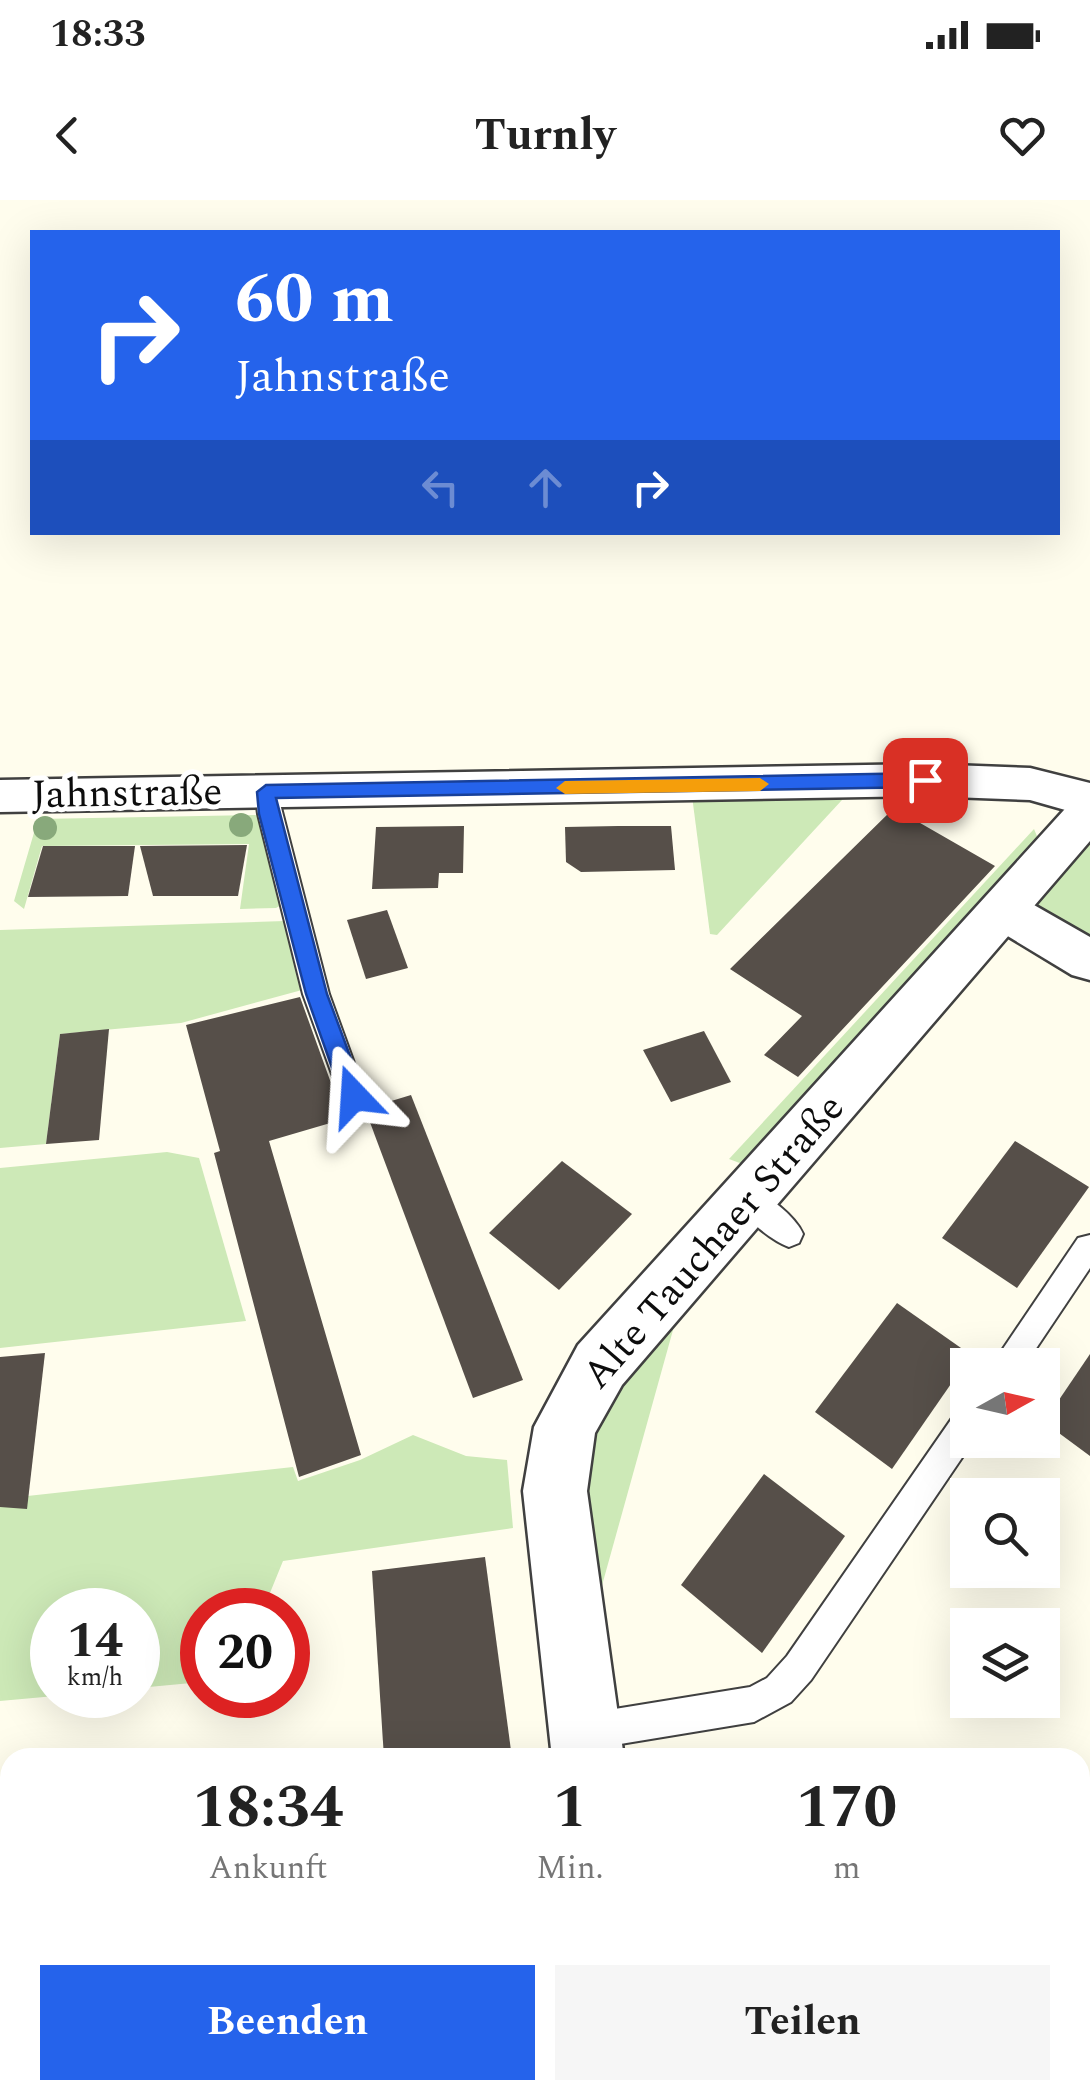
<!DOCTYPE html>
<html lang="de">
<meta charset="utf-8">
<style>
body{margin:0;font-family:Spectral,serif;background:#f6f6f6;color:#222;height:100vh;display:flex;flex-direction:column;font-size:38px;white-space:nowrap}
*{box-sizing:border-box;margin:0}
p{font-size:32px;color:#767676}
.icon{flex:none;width:55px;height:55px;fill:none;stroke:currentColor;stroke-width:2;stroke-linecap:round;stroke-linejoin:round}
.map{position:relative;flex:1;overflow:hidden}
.drawer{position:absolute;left:0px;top:1548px;width:1090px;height:352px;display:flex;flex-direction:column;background:#fff;border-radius:30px 30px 0 0;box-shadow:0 10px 40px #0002}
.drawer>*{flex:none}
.guide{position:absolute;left:30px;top:30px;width:1030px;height:305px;border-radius:0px;box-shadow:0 10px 40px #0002;background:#2563eb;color:#fff;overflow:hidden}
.needle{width:65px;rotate:82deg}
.controls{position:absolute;left:950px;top:1148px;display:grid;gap:20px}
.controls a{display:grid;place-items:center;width:110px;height:110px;border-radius:0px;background:#fff;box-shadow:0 10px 40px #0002;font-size:50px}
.speed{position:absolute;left:30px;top:1388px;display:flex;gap:20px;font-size:50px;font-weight:700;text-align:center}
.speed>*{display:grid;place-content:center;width:130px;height:130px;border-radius:50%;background:#fff;box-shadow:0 10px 40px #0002;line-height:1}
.speed small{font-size:25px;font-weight:400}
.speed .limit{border:15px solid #d22;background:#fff;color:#111}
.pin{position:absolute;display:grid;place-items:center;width:85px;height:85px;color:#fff;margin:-42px;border-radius:20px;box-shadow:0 5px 15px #0006}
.me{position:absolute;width:110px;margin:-55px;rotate:340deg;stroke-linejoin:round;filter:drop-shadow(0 0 8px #0008)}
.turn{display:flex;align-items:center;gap:35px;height:210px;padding:0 40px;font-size:45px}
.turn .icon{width:130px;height:130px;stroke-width:2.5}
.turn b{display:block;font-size:70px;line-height:85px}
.lanes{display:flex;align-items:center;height:95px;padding:0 40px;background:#0003;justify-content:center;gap:50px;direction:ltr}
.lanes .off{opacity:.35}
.eta{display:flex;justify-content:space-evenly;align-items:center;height:170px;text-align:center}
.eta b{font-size:60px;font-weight:700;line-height:70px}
.button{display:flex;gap:20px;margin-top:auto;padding:20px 40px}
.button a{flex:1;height:115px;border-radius:0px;background:#2563eb;color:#fff;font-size:40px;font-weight:700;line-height:115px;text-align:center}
.button a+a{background:#f6f6f6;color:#222}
.status{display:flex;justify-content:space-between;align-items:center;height:70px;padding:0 50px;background:#fff;direction:ltr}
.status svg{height:28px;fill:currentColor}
header{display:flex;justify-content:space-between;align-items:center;height:130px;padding:0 40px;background:#fff;font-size:45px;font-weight:700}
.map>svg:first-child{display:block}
.green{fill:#cde9b7}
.building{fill:#564f49}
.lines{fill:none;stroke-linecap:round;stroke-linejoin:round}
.service-casing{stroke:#404040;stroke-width:4}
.minor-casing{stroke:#404040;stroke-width:5}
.tertiary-casing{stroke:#404040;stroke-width:5}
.service{fill:#fff;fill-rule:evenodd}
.minor{fill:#fff;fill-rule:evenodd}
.tertiary{fill:#fff;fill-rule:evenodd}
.tree{fill:#88a97b}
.route{fill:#2563eb;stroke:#184099;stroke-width:2.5}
.slow{fill:#f59e0b}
.labels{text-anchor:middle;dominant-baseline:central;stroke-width:10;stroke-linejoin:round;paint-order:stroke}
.street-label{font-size:40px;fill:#0d0d0d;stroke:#fff}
</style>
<div class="status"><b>18:33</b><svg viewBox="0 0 49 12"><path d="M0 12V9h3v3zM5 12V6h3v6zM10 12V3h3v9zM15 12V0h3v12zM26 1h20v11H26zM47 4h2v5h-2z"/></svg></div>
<header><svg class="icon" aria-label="back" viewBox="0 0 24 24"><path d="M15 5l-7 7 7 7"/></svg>Turnly<svg class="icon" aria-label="heart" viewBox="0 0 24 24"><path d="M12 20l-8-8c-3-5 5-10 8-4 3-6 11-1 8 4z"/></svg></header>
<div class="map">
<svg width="1090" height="1898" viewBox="0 0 1090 1898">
<rect width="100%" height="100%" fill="#fffded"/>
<g class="green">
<polygon points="835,590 842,600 717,735 710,734 692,596"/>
<polygon points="255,615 264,618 283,704 276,708 240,709 249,644 42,646 24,709 14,701 38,619"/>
<polygon points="1034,629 1039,641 745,965 729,959"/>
<polygon points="1090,638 1090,743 1035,708 1035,704"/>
<polygon points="285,721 302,790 181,823 60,834 46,944 0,948 0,730"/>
<polygon points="167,952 199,958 246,1121 0,1148 0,968"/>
<path d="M 678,1112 L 591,1425 C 589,1360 572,1261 606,1204 C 625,1171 655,1142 678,1112 Z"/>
<polygon points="413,1235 466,1256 507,1260 513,1328 283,1361 263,1410 202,1410 202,1482 138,1488 138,1410 52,1410 52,1495 66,1495 0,1501 0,1299 293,1267 298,1281 360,1260"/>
</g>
<g class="building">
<polygon points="894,608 995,666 798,877 764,855 802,816 730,769"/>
<polygon points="464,626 463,673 439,673 438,688 372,689 376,627"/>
<polygon points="618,626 671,626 675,670 581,672 566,662 565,627"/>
<polygon points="247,645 238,696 153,696 140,646"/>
<polygon points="43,646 135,646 128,696 28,697"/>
<polygon points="387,710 408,768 366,779 347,720"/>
<polygon points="300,797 344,919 269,941 361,1255 299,1277 214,953 220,951 186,825"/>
<polygon points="109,829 99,940 46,944 60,834"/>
<polygon points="704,831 731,882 671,902 643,850"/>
<polygon points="411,895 523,1180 473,1198 365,909"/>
<polygon points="1015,941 1089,987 1017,1088 942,1038"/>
<polygon points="562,961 632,1014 559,1090 489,1033"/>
<polygon points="897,1103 971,1155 892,1269 815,1212"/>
<polygon points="45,1153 27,1309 0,1307 0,1157"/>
<polygon points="1090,1154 1090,1256 1044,1222"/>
<polygon points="764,1274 845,1336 762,1453 681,1385"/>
<polygon points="485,1357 512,1558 384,1558 372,1371"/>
</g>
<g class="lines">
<defs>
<g id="service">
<polygon points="266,584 277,592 329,794 366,896 362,904 353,907 344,904 340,896 303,794 258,614 255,592"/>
<path d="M 748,987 C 767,994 795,1016 803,1034 L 799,1043 L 789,1047 C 770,1040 743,1017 734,999 L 738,990 Z"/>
<polygon points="1090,1035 1090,1068 1025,1165 992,1165 1078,1038"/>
<polygon points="968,1207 968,1240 974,1240 811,1480 791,1502 754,1522 584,1550 571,1545 566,1532 571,1519 584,1514 750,1487 767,1478 787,1456 957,1211"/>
<rect x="163" y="1890" width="40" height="8"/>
</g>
<g id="minor">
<polygon points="925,564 1030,568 1090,583 1090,617 1030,600 925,596 0,612 0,580"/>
<polygon points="1003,692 1020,697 1090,737 1090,780 1072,775 986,723 979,710 986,697"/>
</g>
<g id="tertiary">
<polygon points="1090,595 1090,641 622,1185 595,1233 587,1291 624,1558 552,1558 523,1291 534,1227 578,1145 1074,599"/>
<polygon points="623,1890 703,1890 705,1898 625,1898"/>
</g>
</defs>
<use href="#service" class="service-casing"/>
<use href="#minor" class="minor-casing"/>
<use href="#tertiary" class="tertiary-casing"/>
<use href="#service" class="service"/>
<use href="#minor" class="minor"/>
<use href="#tertiary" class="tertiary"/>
</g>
<g class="tree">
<circle cx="241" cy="625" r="12"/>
<circle cx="45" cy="628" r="12"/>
</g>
<polygon class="route" points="925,573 934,580 925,587 276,598 327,794 365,896 354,905 342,896 306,794 259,614 257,592 266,585"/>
<polygon class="slow" points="760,578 769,584 760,591 565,594 556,588 565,581"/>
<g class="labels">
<g class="street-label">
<text transform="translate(127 594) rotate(-1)">Jahnstraße</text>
<text transform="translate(714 1042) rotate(-49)">Alte Tauchaer Straße</text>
</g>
</g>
</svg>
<div class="controls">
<a><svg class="needle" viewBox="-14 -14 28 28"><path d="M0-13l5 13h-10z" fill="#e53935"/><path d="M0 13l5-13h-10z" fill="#767676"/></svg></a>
<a><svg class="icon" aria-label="search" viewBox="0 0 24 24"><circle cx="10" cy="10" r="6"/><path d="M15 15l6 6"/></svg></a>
<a><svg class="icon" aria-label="layers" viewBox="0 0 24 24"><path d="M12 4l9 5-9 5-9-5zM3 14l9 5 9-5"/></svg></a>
</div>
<div class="speed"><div>14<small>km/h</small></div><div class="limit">20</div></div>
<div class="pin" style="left:925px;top:580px;background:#d93025"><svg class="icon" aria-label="arrive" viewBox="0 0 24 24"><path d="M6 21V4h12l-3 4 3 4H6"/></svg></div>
<svg class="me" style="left:354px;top:896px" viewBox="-20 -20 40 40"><path d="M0-17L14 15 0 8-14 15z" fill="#2563eb" stroke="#fff" stroke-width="4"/></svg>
<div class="guide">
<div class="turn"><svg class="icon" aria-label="right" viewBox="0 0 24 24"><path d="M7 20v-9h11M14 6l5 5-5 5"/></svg><div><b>60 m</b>Jahnstraße</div></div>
<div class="lanes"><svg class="icon off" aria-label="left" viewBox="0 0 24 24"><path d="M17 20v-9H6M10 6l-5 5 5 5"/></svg><svg class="icon off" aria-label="ahead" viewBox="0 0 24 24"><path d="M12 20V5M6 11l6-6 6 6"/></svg><svg class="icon" aria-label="right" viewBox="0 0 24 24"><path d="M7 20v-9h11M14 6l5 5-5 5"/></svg></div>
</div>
<section class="drawer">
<div class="eta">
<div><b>18:34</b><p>Ankunft</p></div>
<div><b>1</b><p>Min.</p></div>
<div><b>170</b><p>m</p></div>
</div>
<div class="button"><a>Beenden</a><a>Teilen</a></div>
</section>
</div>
